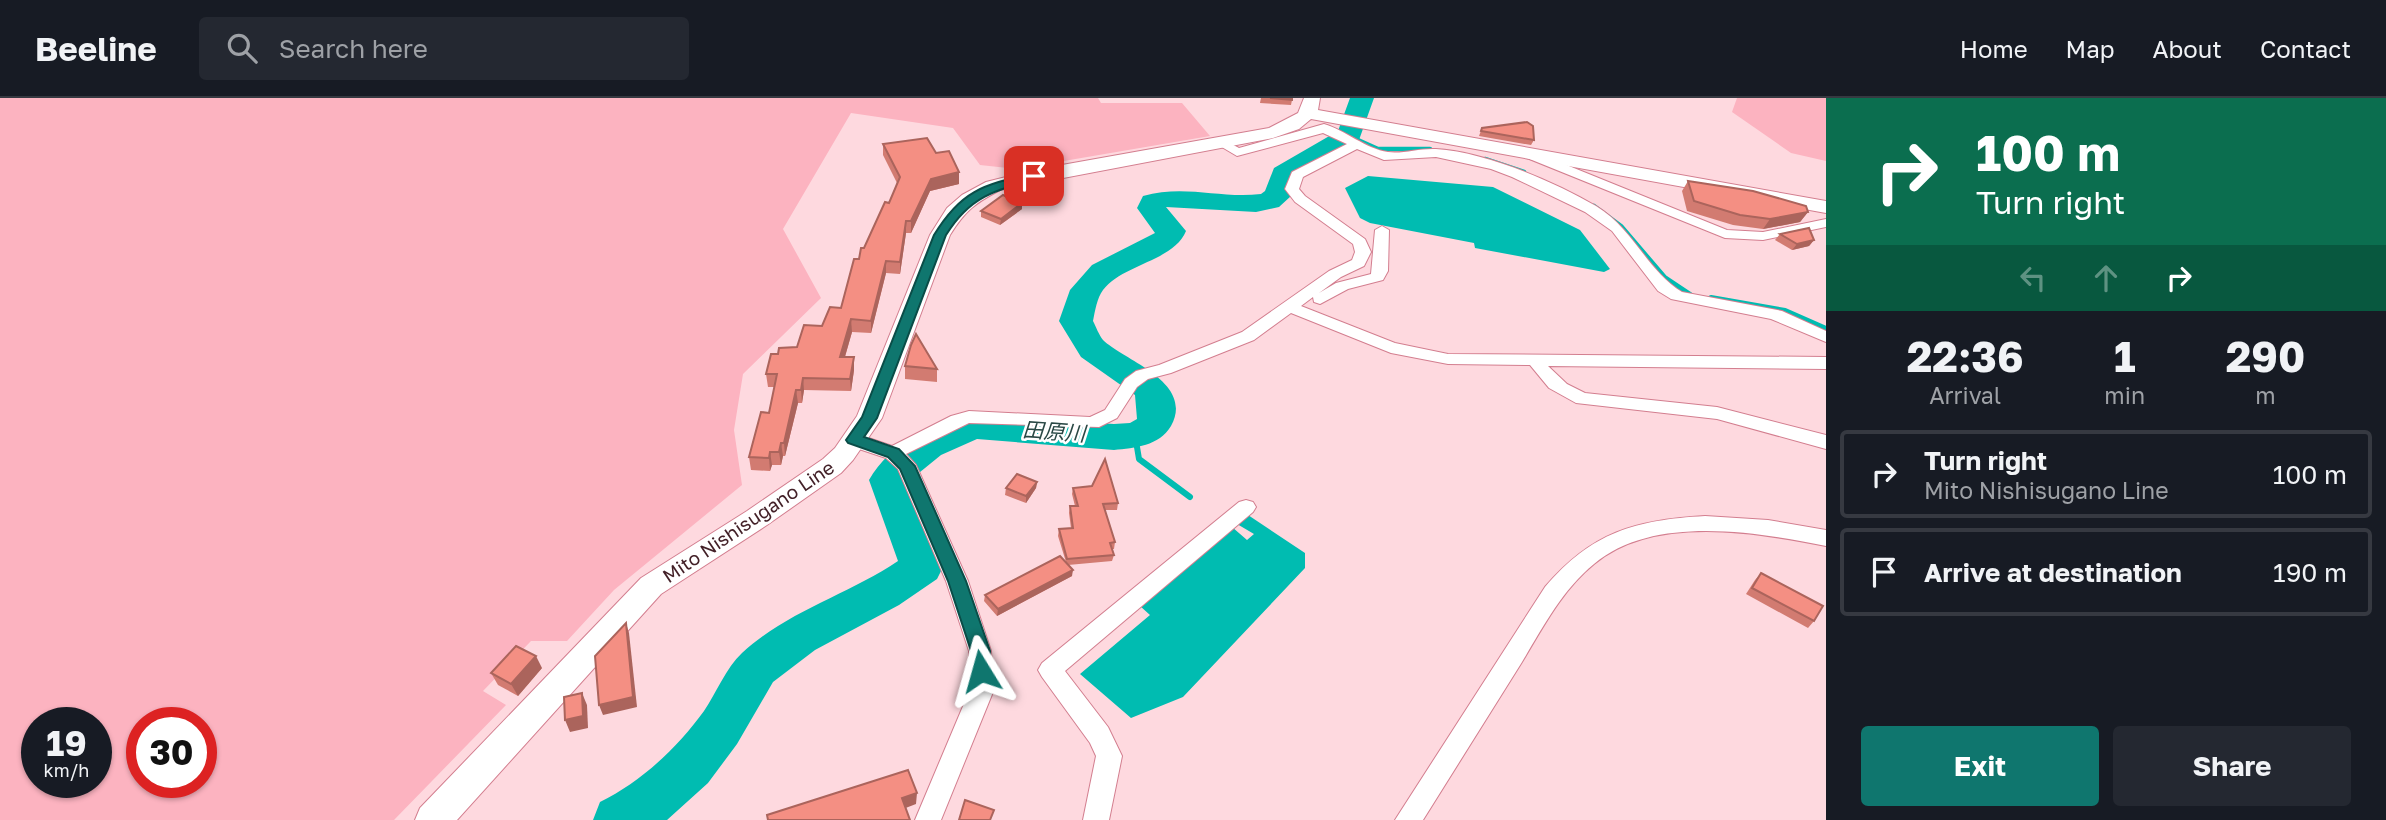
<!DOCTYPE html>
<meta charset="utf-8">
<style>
body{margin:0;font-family:"Golos Text","Noto Sans JP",sans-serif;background:#242831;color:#f1f3f6;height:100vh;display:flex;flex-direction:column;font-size:26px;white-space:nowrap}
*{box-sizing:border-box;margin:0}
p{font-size:23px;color:#9ea1a6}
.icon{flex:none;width:38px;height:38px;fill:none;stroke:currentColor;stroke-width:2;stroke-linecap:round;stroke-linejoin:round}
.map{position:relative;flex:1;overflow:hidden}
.side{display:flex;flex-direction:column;background:#171b24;width:560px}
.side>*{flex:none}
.hud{background:#0b6e4f;color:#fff;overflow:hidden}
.speed{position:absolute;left:21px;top:609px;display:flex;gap:14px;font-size:35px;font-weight:700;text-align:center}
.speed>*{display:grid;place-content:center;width:91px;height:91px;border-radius:50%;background:#171b24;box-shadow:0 2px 5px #0004;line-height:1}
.speed small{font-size:18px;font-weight:400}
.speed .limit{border:10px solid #d22;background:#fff;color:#111}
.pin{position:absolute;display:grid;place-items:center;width:60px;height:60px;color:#fff;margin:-30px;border-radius:14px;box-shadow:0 4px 10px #0006}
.me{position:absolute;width:77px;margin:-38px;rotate:352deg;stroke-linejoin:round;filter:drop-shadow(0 0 5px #0008)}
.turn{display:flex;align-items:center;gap:24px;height:147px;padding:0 35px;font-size:32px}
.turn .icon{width:91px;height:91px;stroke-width:2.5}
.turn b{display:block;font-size:49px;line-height:60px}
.lanes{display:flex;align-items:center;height:66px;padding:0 35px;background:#0003;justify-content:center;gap:35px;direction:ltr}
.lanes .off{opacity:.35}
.eta{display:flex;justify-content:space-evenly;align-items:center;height:119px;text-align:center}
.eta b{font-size:42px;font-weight:700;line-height:49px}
.cta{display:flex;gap:14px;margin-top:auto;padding:14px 35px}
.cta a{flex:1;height:80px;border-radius:7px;background:#0f766e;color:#fff;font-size:28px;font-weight:700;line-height:80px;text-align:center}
.cta a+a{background:#242831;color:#f1f3f6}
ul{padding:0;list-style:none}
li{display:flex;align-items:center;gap:21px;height:88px;margin:0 14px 10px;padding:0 21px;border:4px solid #363941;border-radius:7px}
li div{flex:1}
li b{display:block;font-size:26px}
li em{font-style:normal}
header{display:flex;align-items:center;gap:42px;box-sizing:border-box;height:98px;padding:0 35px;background:#171b24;border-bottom:2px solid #363941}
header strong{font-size:33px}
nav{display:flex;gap:38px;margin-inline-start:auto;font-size:24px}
.search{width:490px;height:63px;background:#242831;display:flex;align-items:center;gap:18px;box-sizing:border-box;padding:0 24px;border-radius:7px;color:#9ea1a6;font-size:26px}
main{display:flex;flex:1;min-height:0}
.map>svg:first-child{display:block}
.green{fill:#fcb3c0;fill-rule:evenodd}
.water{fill:#00bcb1}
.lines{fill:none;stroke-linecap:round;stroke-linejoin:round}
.stream-far1{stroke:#00bcb1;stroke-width:4.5}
.stream{stroke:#00bcb1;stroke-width:6}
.river{fill:#00bcb1;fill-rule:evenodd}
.street-casing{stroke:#d37e8f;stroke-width:2}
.secondary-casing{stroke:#d37e8f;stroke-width:2}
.street{fill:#fff;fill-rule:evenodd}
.secondary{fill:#fff;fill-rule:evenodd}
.wall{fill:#d27b71}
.shaded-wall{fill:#ab645c}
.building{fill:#f48f83;stroke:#ab645c;stroke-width:2}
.route{fill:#0f766e;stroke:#0a4d48;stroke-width:2}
.labels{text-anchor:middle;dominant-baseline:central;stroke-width:5;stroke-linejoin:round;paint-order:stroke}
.street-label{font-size:19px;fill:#432128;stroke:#fff}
.water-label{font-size:21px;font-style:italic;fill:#294845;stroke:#fff}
</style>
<header>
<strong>Beeline</strong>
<div class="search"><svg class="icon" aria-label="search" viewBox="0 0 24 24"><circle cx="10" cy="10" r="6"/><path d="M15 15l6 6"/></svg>Search here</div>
<nav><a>Home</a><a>Map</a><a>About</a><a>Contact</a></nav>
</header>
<main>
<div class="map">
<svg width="1826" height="722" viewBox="0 0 1826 722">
<rect width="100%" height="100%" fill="#fed9df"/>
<g class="green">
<path d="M 0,0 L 1098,0 L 1101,5 L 1182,5 L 1210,38 L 1017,71 L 980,67 L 953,30 L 851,15 L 783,131 L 821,200 L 743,276 L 734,332 L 742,387 L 614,492 L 567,543 L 531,543 L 483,593 L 506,607 L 394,722 L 0,722 ZM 37,625 L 96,625 L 96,684 L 37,684 ZM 142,625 L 201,625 L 201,684 L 142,684 Z"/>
<polygon points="1737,0 1826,0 1826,63 1791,55 1732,14"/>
</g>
<g class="water">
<polygon points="1368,78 1493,89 1580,132 1610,171 1604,174 1475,150 1474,145 1370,125 1360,120 1345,90"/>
<polygon points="1248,417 1305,455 1305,470 1183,599 1131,620 1080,576 1150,517 1140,508 1232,429 1247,442 1254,436 1237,426"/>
</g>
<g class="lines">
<g class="stream-far1">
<polyline points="1349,38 1378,51 1430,51"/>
<polyline points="1485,61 1524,74"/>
<polyline points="1594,108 1621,128 1668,183"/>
</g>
<g class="stream">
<polyline points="1666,181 1690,197"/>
<polyline points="1711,200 1785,213 1826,231"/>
<polyline points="1135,337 1139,361 1190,399"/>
</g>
<path class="river" d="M 1350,0 L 1374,0 L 1359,42 L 1296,80 L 1291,98 L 1279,109 L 1256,114 L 1166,109 L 1186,133 C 1174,163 1123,166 1103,192 C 1097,200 1095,213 1093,223 C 1096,229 1099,237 1103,242 C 1125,263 1195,284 1171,328 C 1159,348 1135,350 1114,352 L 977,341 L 941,357 L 909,383 L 943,469 L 937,481 L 899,507 L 815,552 L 773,584 L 737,646 L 708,685 L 667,722 L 593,722 L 600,704 C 641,684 677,650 704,613 C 716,595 726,570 742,555 C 786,514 849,496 898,463 L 869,382 C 890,346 937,317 980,315 C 1024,314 1069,324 1114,326 L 1130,325 L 1137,321 L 1135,297 L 1081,259 L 1059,223 L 1070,192 L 1092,167 L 1155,135 L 1137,110 L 1143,98 C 1185,86 1220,101 1261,96 L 1265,93 L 1274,70 L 1338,33 Z"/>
<defs>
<g id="street">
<path d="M 1324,26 C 1345,32 1366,51 1388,54 C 1403,56 1420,50 1436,51 C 1485,54 1553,83 1596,108 C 1634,131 1647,173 1682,194 L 1782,213 L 1826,233 L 1826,244 L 1771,221 L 1671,201 L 1658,193 L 1612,133 L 1585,114 L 1512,79 L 1491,71 L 1436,59 L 1384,62 L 1357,51 L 1303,79 L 1299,91 L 1305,98 L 1365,141 L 1371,154 L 1364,168 L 1341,179 L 1319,195 L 1336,185 L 1371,176 L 1375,132 L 1382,128 L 1389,132 L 1388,173 L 1383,182 L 1348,191 L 1320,206 L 1314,204 L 1313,199 L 1301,208 L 1395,245 L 1448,256 L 1826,259 L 1826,271 L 1548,268 L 1567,286 L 1585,295 L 1717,309 L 1826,337 L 1826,351 L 1717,321 L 1576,305 L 1549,290 L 1530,267 L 1448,266 L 1391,255 L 1291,215 L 1254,242 L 1171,275 L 1148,281 L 1137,289 L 1117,320 L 1099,329 L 969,325 L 906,356 L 916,367 L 968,483 L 991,553 L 993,594 L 941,722 L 915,722 L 969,594 L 969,553 L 946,483 L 898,371 L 886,360 L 847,347 L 845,342 L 847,337 L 854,335 L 892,348 L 951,318 L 969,313 L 1090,319 L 1105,312 L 1125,281 L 1136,273 L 1159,267 L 1242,234 L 1329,173 L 1352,162 L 1355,154 L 1353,146 L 1295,104 L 1285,91 L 1292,74 L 1347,46 L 1323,35 L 1237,58 L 1215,45 L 1222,41 L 1239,50 Z"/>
<polygon points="1527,51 1727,132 1763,134 1826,121 1826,129 1763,142 1725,140 1522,58 1520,55"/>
<polygon points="1246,402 1253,404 1256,409 1253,414 1065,573 1108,629 1122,658 1109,722 1083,722 1096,658 1090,645 1042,579 1038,572 1042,565 1239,404"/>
<path d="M 1705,418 L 1768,422 L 1826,432 L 1826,448 C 1757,434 1653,416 1594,466 C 1562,492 1543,529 1522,564 C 1489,617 1456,669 1423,722 L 1395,722 L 1545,489 C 1592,434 1635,422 1705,418 Z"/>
</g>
<path id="secondary" d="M 1304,0 L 1320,0 L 1318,12 L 1826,103 L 1826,115 L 1311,21 L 1299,31 L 1273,40 L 1000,92 C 975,105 965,113 950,137 L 882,320 L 853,362 L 841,375 L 767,427 L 661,496 L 457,722 L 415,722 L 420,710 L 641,480 L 747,413 L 823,361 L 835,350 L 857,318 L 930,137 L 947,110 L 962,97 L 986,84 L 1034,72 L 1269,30 L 1298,15 Z"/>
</defs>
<use href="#street" class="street-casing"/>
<use href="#secondary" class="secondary-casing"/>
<use href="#street" class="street"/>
<use href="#secondary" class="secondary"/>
</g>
<g class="wall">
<polygon points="1261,0 1292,0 1292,2 1291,7 1260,5"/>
<polygon points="1482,30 1534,42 1531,47 1479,38"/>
<polygon points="883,46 936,55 959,86 930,93 911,135 906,135 900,176 886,175 871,235 852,234 845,259 854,272 851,293 804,292 802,305 798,305 785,358 783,358 781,367 772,367 770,373 751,372 749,359 769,315 774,289 768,289 766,276 778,256 797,249 822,228 841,210 859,161 889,105 897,85 883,57"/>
<polygon points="1688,83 1808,114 1800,124 1763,131 1733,127 1687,113 1682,93"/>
<polygon points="1022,111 1000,127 981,119 981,113"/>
<polygon points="1780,136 1814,142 1809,148 1792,152 1775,142"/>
<polygon points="905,268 937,271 937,284 905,281"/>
<polygon points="1037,384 1036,390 1026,405 1005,397 1006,390"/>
<polygon points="1073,390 1118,405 1117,412 1105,412 1115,444 1114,451 1112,451 1114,457 1112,463 1068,467 1072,478 997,518 984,503 985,497 1066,464 1058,438 1059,431 1071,430 1069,415 1070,408 1075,408 1072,396"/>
<polygon points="1761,475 1814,523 1808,530 1746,496 1755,482"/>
<polygon points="542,570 518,598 498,587 491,575"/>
</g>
<g class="shaded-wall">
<polygon points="959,74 959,86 930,93 911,135 911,123 931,81"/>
<polygon points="1022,105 1022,111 1000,127 1001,121"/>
<polygon points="1808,114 1800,124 1763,131 1770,121"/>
<polygon points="906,123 906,135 900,176 900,164"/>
<polygon points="1814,142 1809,148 1792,152 1797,146"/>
<polygon points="886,163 886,175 871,235 871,223"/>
<polygon points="851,221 852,234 841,272 840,259"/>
<polygon points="854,259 854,272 851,293 850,281"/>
<polygon points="803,280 804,292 802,305 801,292"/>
<polygon points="796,292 798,305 785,358 784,345"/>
<polygon points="781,345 783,358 781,367 779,354"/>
<polygon points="770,354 772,367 770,373 769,360"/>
<polygon points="1037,384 1036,390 1026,405 1026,398"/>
<polygon points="1073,472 1072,478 997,518 998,511"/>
<polygon points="626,525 629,535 637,609 603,617 599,607"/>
<polygon points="536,558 542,570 518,598 511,586"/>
<polygon points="582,595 587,607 588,630 570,634 565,622"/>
<polygon points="917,695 916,706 903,711 902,700"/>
</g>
<g class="building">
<polygon points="1270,0 1292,0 1292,2"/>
<polygon points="1527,24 1533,28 1534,42 1481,33 1482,30"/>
<polygon points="927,40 936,55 949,53 959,74 931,81 911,123 906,123 900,164 886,163 871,223 851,221 840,259 854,259 850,281 803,280 801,292 796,292 784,345 781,345 779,354 770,354 769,360 749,359 761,314 769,315 777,276 766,276 771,256 778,256 779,250 797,249 804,227 822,228 830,209 841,210 854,161 859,161 861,150 864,150 885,104 889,105 900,79 883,46"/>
<polygon points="1688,83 1753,93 1806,108 1808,114 1770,121 1740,117 1694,103"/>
<polygon points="1003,97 1022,105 1001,121 981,113"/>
<polygon points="1809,130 1814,142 1797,146 1780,136"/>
<polygon points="916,236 937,271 905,268 911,247"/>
<polygon points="1105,361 1118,405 1103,406 1115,444 1110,445 1114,457 1067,461 1059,431 1073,430 1070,408 1078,408 1073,390 1092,388"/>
<polygon points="1017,376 1037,384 1026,398 1006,390"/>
<polygon points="1060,458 1073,472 998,511 985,497"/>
<polygon points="1761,475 1823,508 1814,523 1752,490"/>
<polygon points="626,525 633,599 599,607 595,558"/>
<polygon points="516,548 536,558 511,586 491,575"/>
<polygon points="582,595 583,618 565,622 564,599"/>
<polygon points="908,672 917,695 902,700 910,722 768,722 767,717"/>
<polygon points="965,702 994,712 990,722 959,722"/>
</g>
<path class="route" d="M 1034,75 L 1038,76 L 1038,81 C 995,92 970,98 946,137 L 877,320 L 864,339 L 899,351 L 915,368 L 966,483 L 990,553 L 990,573 L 987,579 L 981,582 L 974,579 L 971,573 L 971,553 L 948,483 L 900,371 L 888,359 L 848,345 L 846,342 L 862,319 L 934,137 C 962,91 984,87 1034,75 Z"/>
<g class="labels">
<g class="street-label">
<text transform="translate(748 423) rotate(-34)">Mito Nishisugano Line</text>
</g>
<g class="water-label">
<text transform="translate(1054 333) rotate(4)">田原川</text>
</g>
</g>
</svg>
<div class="speed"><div>19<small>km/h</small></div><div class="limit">30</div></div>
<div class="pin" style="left:1034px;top:78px;background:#d93025"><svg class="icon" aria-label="arrive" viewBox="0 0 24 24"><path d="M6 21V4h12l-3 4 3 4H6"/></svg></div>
<svg class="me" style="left:981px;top:573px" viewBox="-20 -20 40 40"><path d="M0-17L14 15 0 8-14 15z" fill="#0f766e" stroke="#fff" stroke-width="4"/></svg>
</div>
<section class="side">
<div class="hud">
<div class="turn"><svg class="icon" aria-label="right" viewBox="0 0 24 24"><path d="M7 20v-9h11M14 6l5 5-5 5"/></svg><div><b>100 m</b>Turn right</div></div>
<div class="lanes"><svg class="icon off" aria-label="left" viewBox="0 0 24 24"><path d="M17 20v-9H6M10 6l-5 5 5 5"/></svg><svg class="icon off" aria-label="ahead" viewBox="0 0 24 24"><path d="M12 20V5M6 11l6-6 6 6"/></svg><svg class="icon" aria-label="right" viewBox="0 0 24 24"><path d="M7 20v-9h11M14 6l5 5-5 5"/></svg></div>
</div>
<div class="eta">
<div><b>22:36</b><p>Arrival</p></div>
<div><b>1</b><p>min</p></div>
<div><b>290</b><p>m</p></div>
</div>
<ul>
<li><svg class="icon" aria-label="right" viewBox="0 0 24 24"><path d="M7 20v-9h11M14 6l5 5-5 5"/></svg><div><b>Turn right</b><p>Mito Nishisugano Line</p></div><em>100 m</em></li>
<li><svg class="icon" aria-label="arrive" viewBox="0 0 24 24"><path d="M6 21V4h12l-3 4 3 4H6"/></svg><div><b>Arrive at destination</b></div><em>190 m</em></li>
</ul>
<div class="cta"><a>Exit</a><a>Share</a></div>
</section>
</main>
